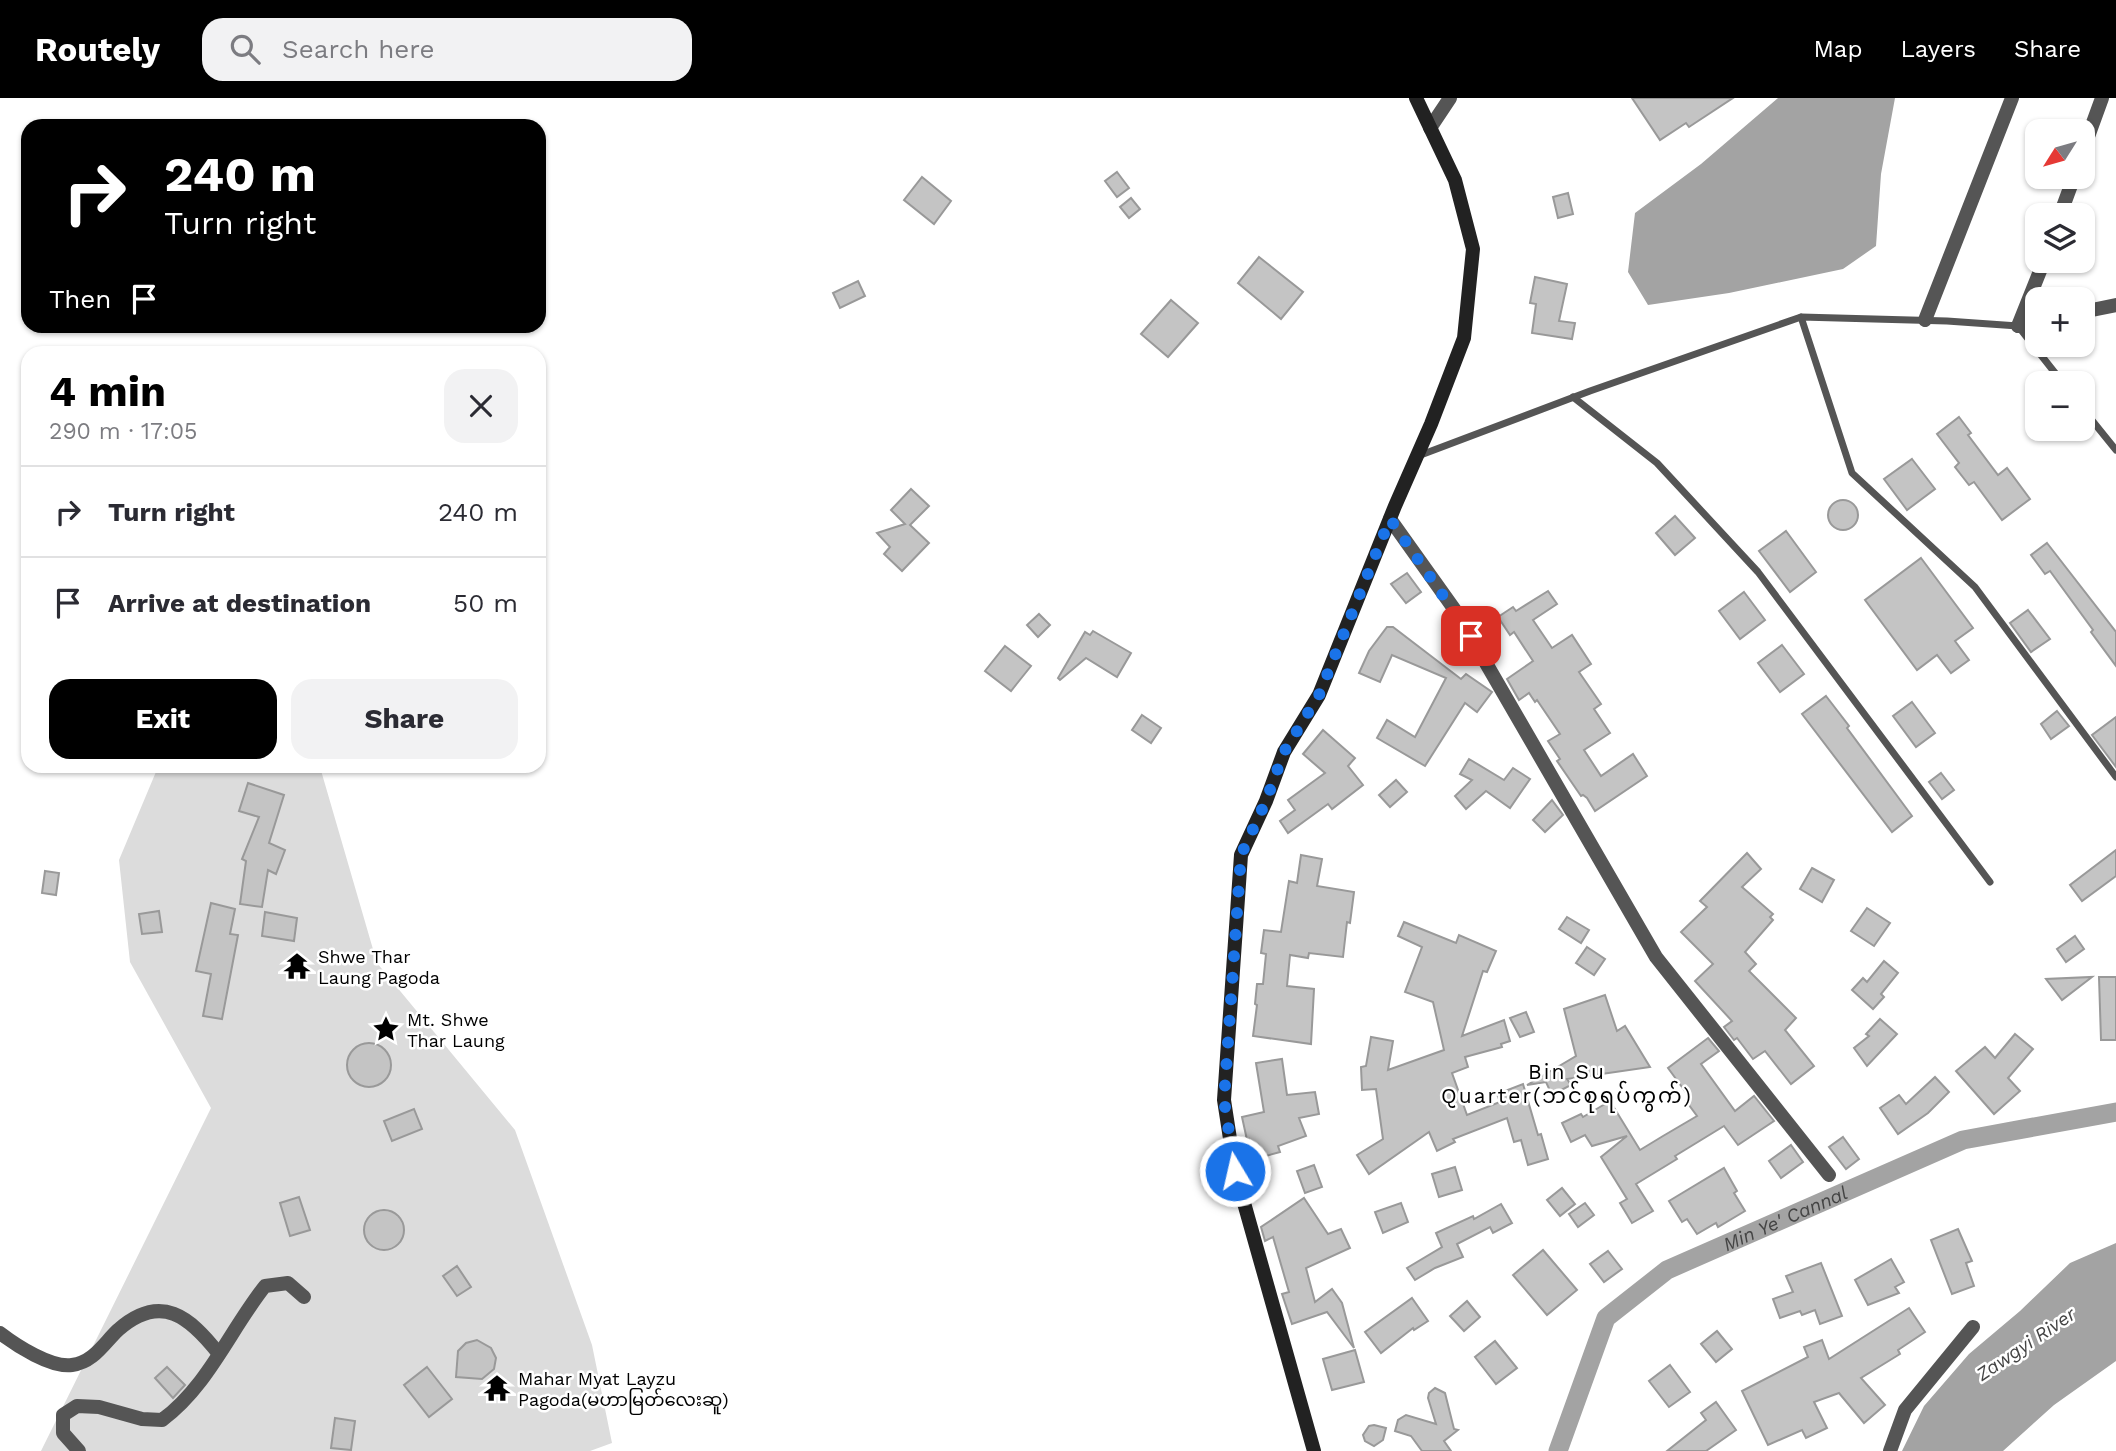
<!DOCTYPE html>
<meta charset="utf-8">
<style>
body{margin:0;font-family:"Work Sans","Noto Sans Myanmar",sans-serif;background:#f2f2f3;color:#2b2b33;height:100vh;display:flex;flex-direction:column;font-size:26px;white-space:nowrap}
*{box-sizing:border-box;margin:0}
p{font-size:23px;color:#7c7c81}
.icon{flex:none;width:38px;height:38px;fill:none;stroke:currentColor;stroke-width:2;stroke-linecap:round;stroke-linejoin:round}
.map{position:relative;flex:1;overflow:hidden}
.drawer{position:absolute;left:21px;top:248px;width:525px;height:427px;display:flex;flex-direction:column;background:#fff;border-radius:21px;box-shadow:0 2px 5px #0004}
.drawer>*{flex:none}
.banner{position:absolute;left:21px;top:21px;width:525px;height:214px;border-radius:21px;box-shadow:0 2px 5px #0004;background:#000;color:#fff;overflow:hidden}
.needle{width:46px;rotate:233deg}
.controls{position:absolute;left:2025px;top:21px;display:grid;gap:14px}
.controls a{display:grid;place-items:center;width:70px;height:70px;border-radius:14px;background:#fff;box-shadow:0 2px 5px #0004;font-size:35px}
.pin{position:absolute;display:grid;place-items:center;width:60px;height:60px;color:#fff;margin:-30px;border-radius:14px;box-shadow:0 4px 10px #0006}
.me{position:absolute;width:77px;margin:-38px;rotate:351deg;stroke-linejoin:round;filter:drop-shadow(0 0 5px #0008)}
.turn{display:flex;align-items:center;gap:24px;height:147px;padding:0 28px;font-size:32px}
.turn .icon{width:91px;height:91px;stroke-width:2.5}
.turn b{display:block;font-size:49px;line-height:60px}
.then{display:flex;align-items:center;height:66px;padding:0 28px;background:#0003;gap:14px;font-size:26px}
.round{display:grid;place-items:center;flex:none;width:74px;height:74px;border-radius:21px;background:#f2f2f3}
.headline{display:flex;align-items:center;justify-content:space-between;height:119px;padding:0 28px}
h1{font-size:42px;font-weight:700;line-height:52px;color:#000}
.button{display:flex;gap:14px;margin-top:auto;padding:14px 28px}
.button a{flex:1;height:80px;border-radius:21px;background:#000;color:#fff;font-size:28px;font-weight:700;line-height:80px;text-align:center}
.button a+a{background:#f2f2f3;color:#2b2b33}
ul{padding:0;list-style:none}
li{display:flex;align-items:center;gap:21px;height:91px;padding:0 28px;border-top:2px solid #e1e1e2}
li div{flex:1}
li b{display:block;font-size:26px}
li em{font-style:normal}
header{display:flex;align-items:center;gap:42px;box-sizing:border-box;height:98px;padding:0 35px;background:#000;color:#fff}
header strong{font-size:33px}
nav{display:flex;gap:38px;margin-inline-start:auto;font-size:24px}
.search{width:490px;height:63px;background:#f2f2f3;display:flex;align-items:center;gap:18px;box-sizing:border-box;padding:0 24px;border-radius:21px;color:#7c7c81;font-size:26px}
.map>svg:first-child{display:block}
.green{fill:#dcdcdc}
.water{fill:#a3a3a3}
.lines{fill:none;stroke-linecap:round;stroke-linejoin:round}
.canal{stroke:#a3a3a3;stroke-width:19}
.building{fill:#c4c4c4;stroke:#999;stroke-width:2}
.lane{stroke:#555;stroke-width:7}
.street{stroke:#555;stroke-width:14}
.secondary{stroke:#222;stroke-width:14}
.route{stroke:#1a73e8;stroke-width:12;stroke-dasharray:0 21.6}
.labels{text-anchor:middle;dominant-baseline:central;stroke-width:5;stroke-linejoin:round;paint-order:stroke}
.poi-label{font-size:18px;fill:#000;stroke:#fff;text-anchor:start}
.water-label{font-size:19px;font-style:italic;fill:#444;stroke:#fff}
.quarter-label{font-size:21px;letter-spacing:2px;fill:#000;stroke:#fff}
</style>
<header>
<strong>Routely</strong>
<div class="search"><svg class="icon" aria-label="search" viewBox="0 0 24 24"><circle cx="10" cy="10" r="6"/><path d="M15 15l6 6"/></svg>Search here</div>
<nav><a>Map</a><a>Layers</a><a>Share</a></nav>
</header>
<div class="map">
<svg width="2116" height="1353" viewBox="0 0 2116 1353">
<rect width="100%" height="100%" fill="#fff"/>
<polygon class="green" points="158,669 320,669 377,865 515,1032 592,1247 612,1345 590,1353 41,1353 211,1010 130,864 119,762"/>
<g class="water">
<polygon points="1778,0 1895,0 1881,76 1876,148 1843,171 1729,195 1648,207 1628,174 1635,115 1701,66"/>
<polygon points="2116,1145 2116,1263 2054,1307 2003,1353 1902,1353 1924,1308 1969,1256 2020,1213 2070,1165"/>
</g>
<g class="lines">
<path class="canal" id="s1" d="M 1558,1353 L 1606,1220 L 1667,1172 L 1963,1042 L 2116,1014"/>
</g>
<g class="building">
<polygon points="1632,0 1733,0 1689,29 1686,25 1660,42"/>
<polygon points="1117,74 1129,90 1117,99 1105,83"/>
<polygon points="922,79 951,103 934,126 904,102"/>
<polygon points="1568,95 1573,116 1558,120 1553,99"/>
<polygon points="1131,100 1140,111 1129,120 1120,109"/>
<polygon points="1259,159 1303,194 1281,221 1238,185"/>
<polygon points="1535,179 1567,186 1559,223 1575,225 1572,241 1532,235 1536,206 1530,205"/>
<polygon points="858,183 865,198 840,210 833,195"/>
<polygon points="1171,202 1198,225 1168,259 1141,236"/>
<polygon points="1959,319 1971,335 1968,337 1998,377 2007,370 2030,401 2002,422 1974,384 1969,387 1955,369 1959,365 1937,336"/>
<polygon points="1912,361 1935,391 1907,412 1884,381"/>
<polygon points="911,391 929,408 910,427 929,445 902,473 884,456 890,449 877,435 905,426 891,412"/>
<circle cx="1843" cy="417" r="15"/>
<polygon points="1675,418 1695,440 1675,457 1656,435"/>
<polygon points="1786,433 1816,474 1790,494 1759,453"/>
<polygon points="2047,445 2116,534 2116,568 2091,534 2093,532 2050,473 2045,476 2031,457"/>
<polygon points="1921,460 1973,530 1955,543 1969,562 1951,575 1937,557 1917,572 1865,502"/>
<polygon points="1407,475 1421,494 1406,505 1391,486"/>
<polygon points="1548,493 1557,506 1533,522 1552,550 1572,537 1591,566 1579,574 1601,606 1594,611 1610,635 1584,652 1601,678 1633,656 1647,678 1595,713 1587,700 1583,697 1581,698 1557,663 1560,661 1548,643 1560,636 1537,602 1535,604 1529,595 1519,602 1507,581 1533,563 1514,534 1510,537 1498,519 1513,509 1516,513"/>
<polygon points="1744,494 1765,522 1740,541 1719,513"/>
<polygon points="2028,512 2050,541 2031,554 2010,525"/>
<polygon points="1039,516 1050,527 1038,539 1027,527"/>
<polygon points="1387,529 1393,529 1461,581 1466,576 1492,594 1477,614 1465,605 1425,668 1377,640 1387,622 1415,639 1446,580 1392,557 1380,584 1359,575 1369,553"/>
<polygon points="1093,533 1131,555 1117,579 1086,560 1060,582 1058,580 1085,534 1090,537"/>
<polygon points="1782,547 1804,576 1780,594 1758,565"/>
<polygon points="1005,548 1031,568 1011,593 985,573"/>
<polygon points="1826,598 1849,628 1847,630 1912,718 1892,734 1802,616"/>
<polygon points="1912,604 1935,635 1916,649 1893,618"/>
<polygon points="2057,613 2069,628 2051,641 2041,626"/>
<polygon points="1142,617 1161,630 1151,645 1132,632"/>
<polygon points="2116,619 2116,669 2092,637"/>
<polygon points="1323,632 1355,660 1348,668 1363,687 1332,711 1328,706 1288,735 1280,723 1295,712 1288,702 1325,675 1303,656"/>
<polygon points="1469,661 1504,682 1513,670 1530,681 1510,710 1486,693 1466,711 1455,698 1472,682 1460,676"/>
<polygon points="1941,675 1954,692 1942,701 1929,684"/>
<polygon points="1396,682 1407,694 1390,709 1379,697"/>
<polygon points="248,685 284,697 269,745 285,752 276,776 268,772 262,809 240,806 246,763 242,761 259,719 239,713"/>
<polygon points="1552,702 1563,717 1545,734 1533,722"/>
<polygon points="2116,752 2116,778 2082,803 2070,787"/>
<polygon points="1747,755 1761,771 1742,789 1773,816 1770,819 1773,822 1745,854 1756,866 1749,873 1796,920 1785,932 1814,968 1791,986 1765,953 1753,961 1737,940 1734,942 1724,929 1732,923 1695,883 1713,866 1681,834 1707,809 1700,803"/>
<polygon points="1301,757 1322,761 1317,788 1354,794 1350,825 1347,824 1343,859 1309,855 1308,860 1290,857 1287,888 1314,891 1311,946 1253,938 1257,907 1255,906 1257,886 1263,886 1266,856 1261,855 1264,832 1281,834 1289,783 1297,785"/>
<polygon points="1812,770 1834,782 1822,804 1800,791"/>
<polygon points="45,773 59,775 56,797 42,795"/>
<polygon points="211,805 235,811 230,836 238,837 222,921 203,918 211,876 196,873"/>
<polygon points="1867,810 1890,825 1874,848 1851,833"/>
<polygon points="159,813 162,834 142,836 139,816"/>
<polygon points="265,814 297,820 294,843 262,838"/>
<polygon points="1567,819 1589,832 1581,845 1559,831"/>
<polygon points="1404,824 1456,845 1459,837 1496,853 1487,874 1483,873 1462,938 1504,922 1510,943 1501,946 1502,949 1465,959 1468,969 1452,975 1467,1017 1500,1004 1497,996 1523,986 1538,1037 1541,1036 1548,1061 1528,1067 1521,1042 1514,1044 1507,1020 1453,1041 1455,1044 1437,1053 1429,1034 1369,1076 1357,1057 1383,1041 1376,991 1362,992 1361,969 1366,968 1371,939 1393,943 1388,972 1444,952 1433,904 1405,894 1422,849 1398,838"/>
<polygon points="2075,838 2084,851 2066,864 2057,851"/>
<polygon points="1587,849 1605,861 1594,877 1576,865"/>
<polygon points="1884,863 1898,875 1881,896 1884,899 1873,911 1852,892 1863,880 1867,884"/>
<polygon points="2092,879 2062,902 2046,881"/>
<polygon points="2099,879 2116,879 2116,942 2101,942"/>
<polygon points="1605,897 1617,933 1625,928 1650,969 1567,981 1571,987 1552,997 1546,984 1527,987 1576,958 1564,911"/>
<polygon points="1526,914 1534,934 1520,939 1510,920"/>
<polygon points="1880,921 1897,936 1867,968 1854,950 1869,938 1866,936"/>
<polygon points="2015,936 2033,951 2008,980 2020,993 1994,1016 1956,973 1985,949 1995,960"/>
<polygon points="1708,940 1719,953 1701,966 1735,1013 1754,998 1774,1023 1738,1047 1724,1028 1675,1058 1677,1061 1636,1086 1653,1113 1632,1125 1620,1105 1627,1101 1601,1059 1627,1038 1592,1048 1585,1037 1571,1044 1562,1025 1581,1016 1583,1019 1610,1003 1640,1052 1663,1038 1697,1018 1686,1003 1690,1000 1668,970"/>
<circle cx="369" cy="967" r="22"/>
<polygon points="1282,961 1287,997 1315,994 1319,1016 1299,1020 1306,1038 1278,1048 1280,1054 1255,1061 1249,1041 1247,1042 1242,1019 1264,1014 1256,965"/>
<polygon points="1935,979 1949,994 1928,1015 1898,1036 1880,1010 1899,997 1906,1006"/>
<polygon points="414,1011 422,1031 392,1043 384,1023"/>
<polygon points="1843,1039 1859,1061 1846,1071 1829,1049"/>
<polygon points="1791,1047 1803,1064 1781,1080 1769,1063"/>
<polygon points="1314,1067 1322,1089 1305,1095 1297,1073"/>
<polygon points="1455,1069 1462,1092 1439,1099 1432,1076"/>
<polygon points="1724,1070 1737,1093 1734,1095 1745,1113 1718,1129 1716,1125 1697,1136 1687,1121 1682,1124 1669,1103"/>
<polygon points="1562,1090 1575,1106 1560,1118 1547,1102"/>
<polygon points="299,1099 310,1132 290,1138 280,1105"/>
<polygon points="1304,1100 1328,1136 1341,1131 1350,1150 1306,1170 1315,1204 1332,1191 1342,1205 1354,1250 1327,1214 1292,1226 1282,1196 1289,1194 1273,1139 1265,1143 1261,1129"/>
<polygon points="1401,1105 1408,1124 1383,1135 1375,1114"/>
<polygon points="1585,1105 1594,1117 1578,1129 1569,1116"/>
<polygon points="1501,1106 1512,1125 1493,1135 1490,1129 1457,1146 1463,1159 1435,1170 1415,1182 1407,1170 1442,1149 1436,1135 1473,1118 1474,1121"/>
<circle cx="384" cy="1132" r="20"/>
<polygon points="1958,1131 1972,1163 1966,1165 1974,1188 1952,1196 1931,1142"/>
<polygon points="1543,1152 1577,1192 1547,1217 1513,1177"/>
<polygon points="1608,1153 1622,1171 1604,1184 1590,1166"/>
<polygon points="1891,1161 1904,1184 1895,1189 1899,1195 1868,1207 1855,1182"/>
<polygon points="1821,1165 1842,1218 1820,1226 1815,1212 1802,1217 1800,1213 1780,1220 1773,1201 1793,1194 1786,1178"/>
<polygon points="457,1168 471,1189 457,1198 443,1178"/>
<polygon points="1412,1200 1428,1223 1414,1232 1413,1230 1381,1255 1365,1234"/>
<polygon points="1467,1203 1480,1219 1464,1233 1450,1218"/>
<polygon points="1909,1210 1925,1234 1898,1252 1900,1256 1861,1280 1885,1307 1864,1325 1839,1295 1814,1304 1827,1330 1806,1340 1802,1332 1768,1347 1742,1293 1808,1259 1804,1249 1822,1242 1829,1261"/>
<polygon points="1717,1233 1732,1251 1716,1264 1701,1246"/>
<polygon points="477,1242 491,1250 496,1260 494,1271 482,1281 456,1279 458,1253 466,1245"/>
<polygon points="1495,1243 1517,1270 1496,1286 1475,1259"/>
<polygon points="1355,1252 1364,1284 1332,1292 1323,1261"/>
<polygon points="1670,1267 1690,1294 1669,1309 1649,1283"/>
<polygon points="167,1269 185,1287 173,1300 155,1280"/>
<polygon points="427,1269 452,1301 429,1319 404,1287"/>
<polygon points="1435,1290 1445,1295 1454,1331 1458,1332 1444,1343 1451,1353 1422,1353 1411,1338 1395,1333 1398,1322 1406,1317 1436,1326 1428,1300 1429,1295"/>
<polygon points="1716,1304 1736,1332 1706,1353 1667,1353 1706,1322 1701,1315"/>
<polygon points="335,1320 355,1323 351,1352 331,1350"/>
<polygon points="1374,1327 1386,1330 1383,1342 1374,1348 1365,1343 1363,1337 1369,1328"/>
</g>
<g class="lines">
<g class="lane">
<polyline points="1801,219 1852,375 1975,489 2116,679"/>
<polyline points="1573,299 1657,365 1758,474 1990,784"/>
<polyline points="2082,310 2116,352"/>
<polyline points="1418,358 1590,293 1801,219 1947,223 2018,228 2063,285"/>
</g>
<g class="street">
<polyline points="1430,30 1450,0"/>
<polyline points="2082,55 2102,0"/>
<polyline points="2060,117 2074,79"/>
<polyline points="2082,214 2116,207"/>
<polyline points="1925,222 2012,0"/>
<polyline points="2018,228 2044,163"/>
<polyline points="2018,228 2037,224"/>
<polyline points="1390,421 1457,515 1656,859 1829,1077"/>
<path d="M 0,1235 C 17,1248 51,1270 72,1267 C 94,1264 104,1245 118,1232 C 161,1194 190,1219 219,1256"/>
<path d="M 79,1353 L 63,1335 L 63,1317 L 77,1308 L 99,1309 L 142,1321 L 162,1322 C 208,1288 230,1232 265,1188 L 288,1185 L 304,1199"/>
<polyline points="1890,1353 1905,1312 1973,1229"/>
</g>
<polyline class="secondary" points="1314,1353 1235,1073 1224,1002 1241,757 1266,703 1284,654 1319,597 1395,408 1431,326 1464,240 1473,151 1455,82 1416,0"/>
</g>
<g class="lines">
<polyline class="route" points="1235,1073 1224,1002 1241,757 1266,703 1284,654 1319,597 1390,421 1471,538"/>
</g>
<defs>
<symbol id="temple-bare" viewBox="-9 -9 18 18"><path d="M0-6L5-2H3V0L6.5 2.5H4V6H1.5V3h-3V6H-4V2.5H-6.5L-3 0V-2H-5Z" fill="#000" stroke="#fff" stroke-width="2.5" paint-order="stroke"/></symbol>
<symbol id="sight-bare" viewBox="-9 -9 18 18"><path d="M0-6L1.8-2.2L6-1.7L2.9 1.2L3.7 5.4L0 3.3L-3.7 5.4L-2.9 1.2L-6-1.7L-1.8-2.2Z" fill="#000" stroke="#fff" stroke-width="2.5" paint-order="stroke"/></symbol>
</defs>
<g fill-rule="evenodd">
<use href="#temple-bare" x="278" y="849" width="38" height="38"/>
<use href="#sight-bare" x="367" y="912" width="38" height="38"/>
<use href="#temple-bare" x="478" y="1271" width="38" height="38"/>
</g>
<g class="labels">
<g class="poi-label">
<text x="318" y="858">Shwe Thar<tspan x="318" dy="21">Laung Pagoda</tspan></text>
<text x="407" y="921">Mt. Shwe<tspan x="407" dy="21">Thar Laung</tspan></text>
<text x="518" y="1280">Mahar Myat Layzu<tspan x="518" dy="21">Pagoda(မဟာမြတ်လေးဆူ)</tspan></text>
</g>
<g class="water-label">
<text stroke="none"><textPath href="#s1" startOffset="348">Min Ye' Cannal</textPath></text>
<text transform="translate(2026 1246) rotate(-34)">Zawgyi River</text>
</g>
<g class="quarter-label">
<text x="1567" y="973">Bin Su<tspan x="1567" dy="24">Quarter(ဘင်စုရပ်ကွက်)</tspan></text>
</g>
</g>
</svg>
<div class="controls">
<a><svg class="needle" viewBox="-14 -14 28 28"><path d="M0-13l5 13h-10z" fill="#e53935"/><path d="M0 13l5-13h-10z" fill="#7c7c81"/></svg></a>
<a><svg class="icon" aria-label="layers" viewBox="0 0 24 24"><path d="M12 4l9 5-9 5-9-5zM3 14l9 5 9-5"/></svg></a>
<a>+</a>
<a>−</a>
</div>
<div class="pin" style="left:1471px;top:538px;background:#d93025"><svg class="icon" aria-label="arrive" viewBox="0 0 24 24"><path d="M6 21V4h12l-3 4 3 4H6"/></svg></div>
<svg class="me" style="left:1235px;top:1073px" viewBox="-20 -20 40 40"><circle r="17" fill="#1a73e8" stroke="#fff" stroke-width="3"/><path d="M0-11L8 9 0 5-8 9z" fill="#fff"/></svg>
<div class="banner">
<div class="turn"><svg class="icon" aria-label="right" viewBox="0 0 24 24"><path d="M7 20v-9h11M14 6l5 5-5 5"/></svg><div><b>240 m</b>Turn right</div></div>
<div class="then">Then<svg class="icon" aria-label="arrive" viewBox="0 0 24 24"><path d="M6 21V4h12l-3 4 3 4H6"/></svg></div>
</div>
<section class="drawer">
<div class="headline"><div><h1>4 min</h1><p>290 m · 17:05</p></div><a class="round"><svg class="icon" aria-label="close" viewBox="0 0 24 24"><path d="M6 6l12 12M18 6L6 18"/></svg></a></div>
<ul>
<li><svg class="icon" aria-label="right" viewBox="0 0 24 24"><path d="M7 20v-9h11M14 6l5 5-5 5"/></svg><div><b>Turn right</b></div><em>240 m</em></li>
<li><svg class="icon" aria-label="arrive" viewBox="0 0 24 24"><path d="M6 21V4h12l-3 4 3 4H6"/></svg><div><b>Arrive at destination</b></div><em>50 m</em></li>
</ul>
<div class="button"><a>Exit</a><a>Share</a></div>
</section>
</div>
